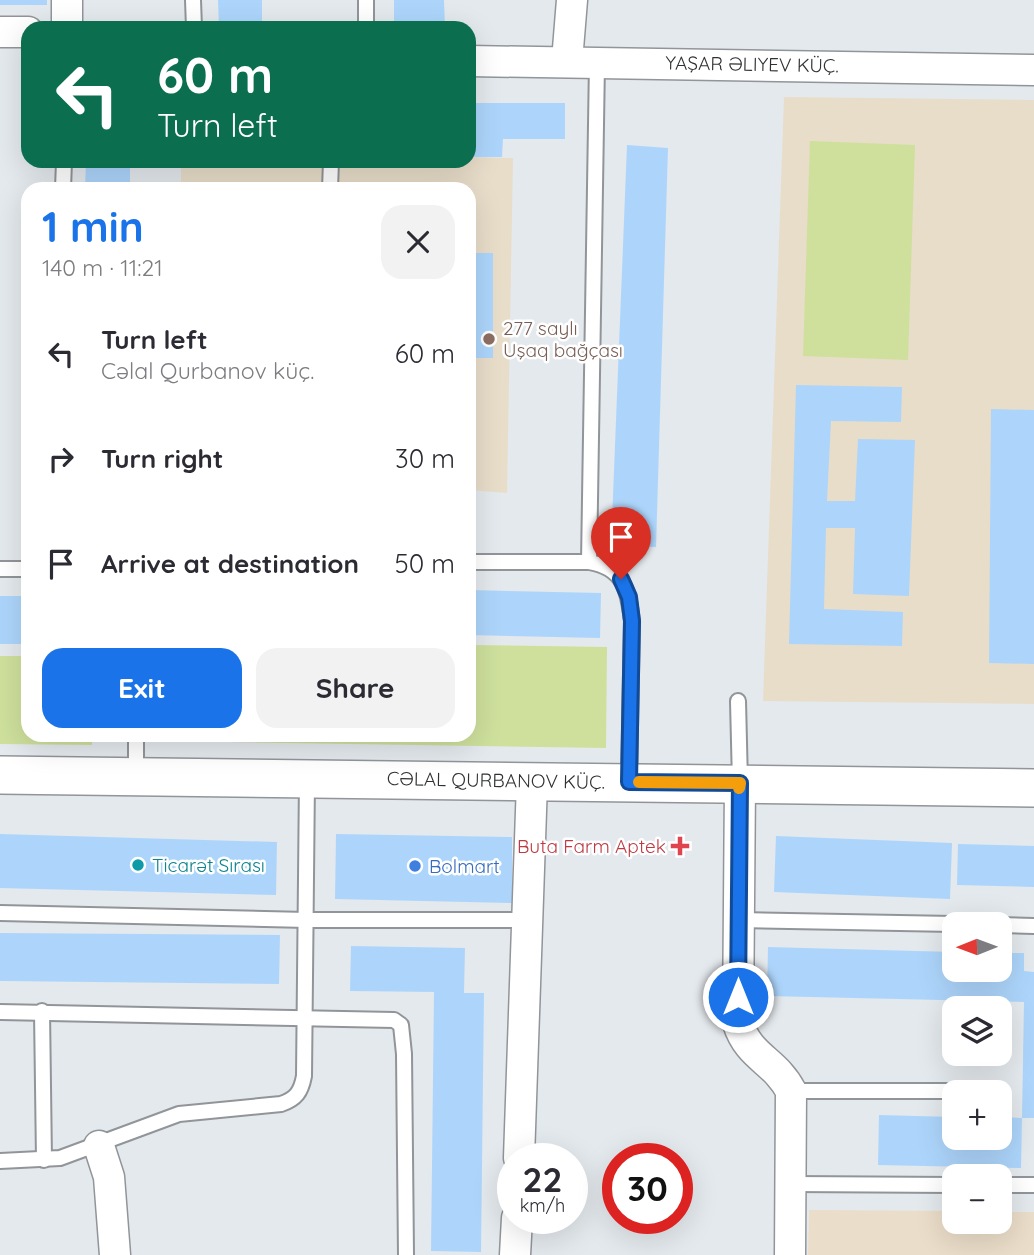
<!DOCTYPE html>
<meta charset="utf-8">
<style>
body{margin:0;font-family:Quicksand,sans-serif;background:#f2f2f3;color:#2b2b33;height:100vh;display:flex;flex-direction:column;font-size:26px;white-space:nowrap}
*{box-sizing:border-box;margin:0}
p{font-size:23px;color:#7c7c81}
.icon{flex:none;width:38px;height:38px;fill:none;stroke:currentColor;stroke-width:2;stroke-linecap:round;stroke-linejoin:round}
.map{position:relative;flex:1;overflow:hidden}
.drawer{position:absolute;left:21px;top:182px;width:455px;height:560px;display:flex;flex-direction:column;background:#fff;border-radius:21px;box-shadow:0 7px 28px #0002}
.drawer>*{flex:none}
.banner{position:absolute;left:21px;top:21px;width:455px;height:147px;border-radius:21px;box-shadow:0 7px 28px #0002;background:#0b6e4f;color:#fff;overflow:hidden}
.needle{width:46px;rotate:269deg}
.buttons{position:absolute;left:942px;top:912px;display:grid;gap:14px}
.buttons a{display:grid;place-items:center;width:70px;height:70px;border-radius:14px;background:#fff;box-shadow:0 7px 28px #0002;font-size:35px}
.speed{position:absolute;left:497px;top:1143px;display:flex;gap:14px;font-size:35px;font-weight:700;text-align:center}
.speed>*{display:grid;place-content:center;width:91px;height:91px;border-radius:50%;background:#fff;box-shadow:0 7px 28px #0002;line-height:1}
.speed small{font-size:18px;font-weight:400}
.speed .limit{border:10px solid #d22;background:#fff;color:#111}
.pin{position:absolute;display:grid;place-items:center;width:60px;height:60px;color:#fff;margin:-72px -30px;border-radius:50% 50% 50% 0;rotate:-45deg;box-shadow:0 0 7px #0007}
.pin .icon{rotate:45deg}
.me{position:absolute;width:77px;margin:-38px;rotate:0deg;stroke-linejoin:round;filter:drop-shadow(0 0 5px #0008)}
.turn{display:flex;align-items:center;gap:24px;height:147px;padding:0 21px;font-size:32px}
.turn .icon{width:91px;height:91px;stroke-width:2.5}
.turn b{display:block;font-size:49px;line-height:60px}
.round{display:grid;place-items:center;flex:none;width:74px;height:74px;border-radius:21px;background:#f2f2f3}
.headline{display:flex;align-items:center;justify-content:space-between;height:119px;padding:0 21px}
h1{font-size:42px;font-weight:800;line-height:52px;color:#1a73e8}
.primary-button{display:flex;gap:14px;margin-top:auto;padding:14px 21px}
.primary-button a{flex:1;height:80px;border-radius:21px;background:#1a73e8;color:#fff;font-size:28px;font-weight:800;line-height:80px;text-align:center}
.primary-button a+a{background:#f2f2f3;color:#2b2b33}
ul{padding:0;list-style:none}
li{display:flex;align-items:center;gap:21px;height:105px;padding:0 21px}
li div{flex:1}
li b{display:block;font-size:26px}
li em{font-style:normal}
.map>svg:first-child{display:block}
.education{fill:#e8ddc9}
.medical{fill:#eaddc9}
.green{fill:#cee09c}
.building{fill:#add5fb}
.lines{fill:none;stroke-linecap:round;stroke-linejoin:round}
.service-casing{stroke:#919599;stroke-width:18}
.minor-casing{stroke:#919599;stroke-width:33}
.tertiary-casing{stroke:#919599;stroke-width:40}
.service{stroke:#fff;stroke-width:14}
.minor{stroke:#fff;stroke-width:30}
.tertiary{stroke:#fff;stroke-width:37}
.route-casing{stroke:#114b97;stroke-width:18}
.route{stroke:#1a73e8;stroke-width:12}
.slow{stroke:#f59e0b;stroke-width:12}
.education-dot{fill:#8d6e63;stroke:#fff;stroke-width:2.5}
.health-dot{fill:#e0444e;stroke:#fff;stroke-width:2.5}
.culture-dot{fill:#0f9aa8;stroke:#fff;stroke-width:2.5}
.shop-dot{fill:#3f7fe0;stroke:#fff;stroke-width:2.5}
.labels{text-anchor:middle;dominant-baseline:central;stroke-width:5;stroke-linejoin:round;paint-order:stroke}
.street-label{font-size:19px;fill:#2f3132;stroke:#fff}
.education-label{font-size:19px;fill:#785e54;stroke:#fff;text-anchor:start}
.health-label{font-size:19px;fill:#be3a42;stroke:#fff;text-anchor:end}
.culture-label{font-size:19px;fill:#0d838f;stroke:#fff;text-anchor:start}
.shop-label{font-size:19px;fill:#366cbe;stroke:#fff;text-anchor:start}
</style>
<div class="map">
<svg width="1034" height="1255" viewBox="0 0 1034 1255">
<rect width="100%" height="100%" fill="#e4e9ed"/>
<g class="education">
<polygon points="784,97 1034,100 1034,704 763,701"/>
<polygon points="469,157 513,158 507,493 469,490 469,189 181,189 181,161 469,161"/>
</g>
<polygon class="medical" points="809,1210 954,1211 954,1222 999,1222 999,1212 1034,1212 1034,1255 808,1255"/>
<g class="green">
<polygon points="810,141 915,145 908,360 803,356"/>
<polygon points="469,645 607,647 606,748 167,741 167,735 469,735"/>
<polygon points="0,656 28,656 28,735 92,735 92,745 0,744"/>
</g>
<g class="building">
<rect x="0" y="0" width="47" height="5"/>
<polygon points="218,0 262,0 262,28 219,28"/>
<polygon points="394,0 444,0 445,28 394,28"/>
<polygon points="469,103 565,103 565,139 503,139 502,157 469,157"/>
<polygon points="627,145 668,148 656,547 611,546"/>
<polygon points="86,161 130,161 130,189 85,189"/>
<rect x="469" y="253" width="24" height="105"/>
<polygon points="796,385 902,387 901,422 831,421 827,501 855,501 858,439 915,440 909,596 853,594 855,528 826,528 824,609 903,612 902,646 789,644"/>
<polygon points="991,409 1034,410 1034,664 989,663"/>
<polygon points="469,590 601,593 600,638 469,635"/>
<rect x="0" y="596" width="28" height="48"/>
<polygon points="0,834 277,842 276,895 0,888"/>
<polygon points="336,834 512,837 512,903 335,899"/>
<polygon points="776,836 952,843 950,899 774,892"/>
<polygon points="958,844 1034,846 1034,887 957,885"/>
<polygon points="0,933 280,935 279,984 0,981"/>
<polygon points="351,946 465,948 464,993 484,993 481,1252 431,1251 434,992 350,991"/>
<polygon points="768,947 954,952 954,970 999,970 999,953 1024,953 1024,971 1034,972 1034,1118 1022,1118 1024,1002 767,996"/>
<polygon points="879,1115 954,1117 954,1138 999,1138 999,1117 1022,1118 1021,1168 878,1165"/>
</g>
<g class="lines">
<defs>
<g id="service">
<polyline points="193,0 194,28"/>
<polyline points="366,0 366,28"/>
<path d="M 597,62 L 589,562 C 624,568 628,589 632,621 L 629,782"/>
<polyline points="63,189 64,161"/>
<polyline points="330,189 331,161"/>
<polyline points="469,562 589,562"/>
<polyline points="0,569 28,569"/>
<polyline points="738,701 740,783"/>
<polyline points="136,735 136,776"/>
<polyline points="0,913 307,920 529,920"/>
<polyline points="738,920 954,924"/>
<polyline points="999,925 1034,926"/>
<polyline points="42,1011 44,1160"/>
<polyline points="0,1012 394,1020 401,1025 404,1054 406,1255"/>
<polyline points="791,1091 990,1091"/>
<path d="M 0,1161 L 60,1158 L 179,1114 L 281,1104 C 296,1099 301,1092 304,1076 L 307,779"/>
<polyline points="791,1184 954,1185"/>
<polyline points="999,1185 1034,1185"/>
</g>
<g id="minor">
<polyline points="67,28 67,0"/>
<polyline points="0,32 28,32"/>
<polyline points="469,61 1034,70"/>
<polyline points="567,61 572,0"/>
<path d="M 740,783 L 738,1023 C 749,1058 775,1060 791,1091 L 790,1255"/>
<polyline points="99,1146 109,1177 115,1255"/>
<polyline points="519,1158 532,782"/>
<polyline points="515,1255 517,1218"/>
</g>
<polyline id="tertiary" points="0,775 1034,788"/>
</defs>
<use href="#service" class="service-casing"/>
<use href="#minor" class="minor-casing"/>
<use href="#tertiary" class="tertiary-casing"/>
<use href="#service" class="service"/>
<use href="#minor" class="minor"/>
<use href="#tertiary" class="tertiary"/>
</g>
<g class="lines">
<defs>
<polyline id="route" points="621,579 629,597 632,621 629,782 740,783 738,997"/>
</defs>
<use href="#route" class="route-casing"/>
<use href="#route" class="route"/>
<polyline class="slow" points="639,782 740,783 739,788"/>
</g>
<circle class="education-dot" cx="489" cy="339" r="7"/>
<path class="health-dot" d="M676.5 835.5h7v7h7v7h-7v7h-7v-7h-7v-7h7z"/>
<circle class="culture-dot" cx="138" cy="865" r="7"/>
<circle class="shop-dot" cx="415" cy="866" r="7"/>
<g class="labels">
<g class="street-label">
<text transform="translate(752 64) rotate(1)">YAŞAR ƏLIYEV KÜÇ.</text>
<text transform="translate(496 780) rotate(1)">CƏLAL QURBANOV KÜÇ.</text>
</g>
<g class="education-label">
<text x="503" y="328">277 saylı<tspan x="503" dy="22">Uşaq bağçası</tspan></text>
</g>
<g class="health-label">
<text x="666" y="846">Buta Farm Aptek</text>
</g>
<g class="culture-label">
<text x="152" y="865">Ticarət Sırası</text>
</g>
<g class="shop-label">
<text x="429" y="866">Bolmart</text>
</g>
</g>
</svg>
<div class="buttons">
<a><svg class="needle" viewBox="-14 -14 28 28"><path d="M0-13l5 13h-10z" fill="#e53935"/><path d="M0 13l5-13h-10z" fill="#7c7c81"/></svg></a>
<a><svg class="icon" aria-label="layers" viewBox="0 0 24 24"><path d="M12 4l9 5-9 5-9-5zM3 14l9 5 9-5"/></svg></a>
<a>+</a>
<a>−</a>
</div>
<div class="speed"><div>22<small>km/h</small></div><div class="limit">30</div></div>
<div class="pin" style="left:621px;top:579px;background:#d93025"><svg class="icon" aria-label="arrive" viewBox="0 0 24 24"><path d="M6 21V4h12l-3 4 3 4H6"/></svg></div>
<svg class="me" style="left:738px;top:997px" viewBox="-20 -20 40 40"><circle r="17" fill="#1a73e8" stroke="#fff" stroke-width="3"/><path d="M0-11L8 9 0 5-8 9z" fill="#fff"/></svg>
<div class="banner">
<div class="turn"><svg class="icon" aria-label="left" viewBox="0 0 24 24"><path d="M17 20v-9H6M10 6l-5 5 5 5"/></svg><div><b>60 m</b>Turn left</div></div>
</div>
<section class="drawer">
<div class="headline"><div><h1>1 min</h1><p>140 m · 11:21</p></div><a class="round"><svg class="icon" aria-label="close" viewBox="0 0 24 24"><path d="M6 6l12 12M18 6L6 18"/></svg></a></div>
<ul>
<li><svg class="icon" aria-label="left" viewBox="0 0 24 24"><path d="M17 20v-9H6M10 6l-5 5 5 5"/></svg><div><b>Turn left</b><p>Cəlal Qurbanov küç.</p></div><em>60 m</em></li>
<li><svg class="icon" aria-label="right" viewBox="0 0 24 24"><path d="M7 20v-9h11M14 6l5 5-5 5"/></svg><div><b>Turn right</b></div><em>30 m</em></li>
<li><svg class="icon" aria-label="arrive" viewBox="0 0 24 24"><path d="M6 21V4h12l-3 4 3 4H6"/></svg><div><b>Arrive at destination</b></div><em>50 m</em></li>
</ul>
<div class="primary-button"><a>Exit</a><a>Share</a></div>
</section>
</div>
